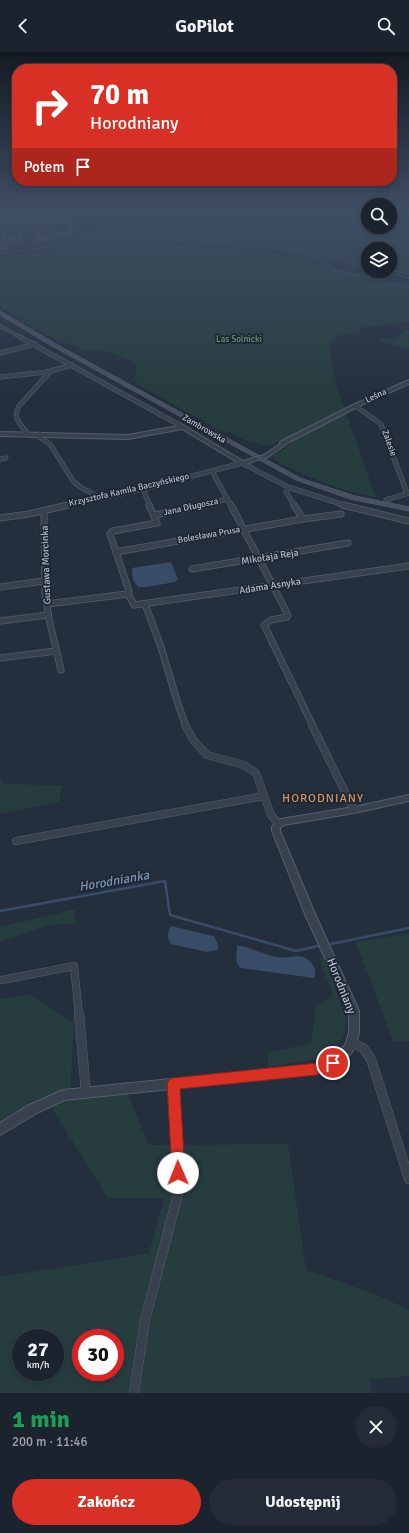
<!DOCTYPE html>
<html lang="pl">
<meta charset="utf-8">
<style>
body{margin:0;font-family:Signika,sans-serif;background:#242b36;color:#f1f3f6;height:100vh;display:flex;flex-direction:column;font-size:15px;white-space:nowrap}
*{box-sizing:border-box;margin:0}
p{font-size:13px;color:#a0a4aa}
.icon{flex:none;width:22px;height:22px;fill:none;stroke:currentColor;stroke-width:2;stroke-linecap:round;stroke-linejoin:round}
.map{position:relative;height:1341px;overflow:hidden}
.drawer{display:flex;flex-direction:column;background:#1b232e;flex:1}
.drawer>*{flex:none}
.banner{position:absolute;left:12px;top:12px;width:385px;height:122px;border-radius:16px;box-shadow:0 2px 6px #0003,0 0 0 1px #39404a;background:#d93025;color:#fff;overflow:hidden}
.tools{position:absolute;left:361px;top:146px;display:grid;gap:8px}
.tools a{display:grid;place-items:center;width:36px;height:36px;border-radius:50%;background:#1b232e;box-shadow:0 2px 6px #0003,0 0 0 1px #39404a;font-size:20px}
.speed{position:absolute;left:12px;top:1277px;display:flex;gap:8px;font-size:20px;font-weight:700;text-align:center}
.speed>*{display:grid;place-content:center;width:52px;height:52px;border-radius:50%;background:#1b232e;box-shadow:0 2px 6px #0003,0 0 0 1px #39404a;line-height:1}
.speed small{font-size:10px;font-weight:400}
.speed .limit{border:6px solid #d22;background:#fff;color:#111}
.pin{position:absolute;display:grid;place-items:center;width:34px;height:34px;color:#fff;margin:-17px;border:2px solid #fff;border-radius:50%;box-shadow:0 1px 4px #0007}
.me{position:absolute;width:44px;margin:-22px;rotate:359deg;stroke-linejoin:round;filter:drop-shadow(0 0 3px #0008)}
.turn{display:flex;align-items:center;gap:14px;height:84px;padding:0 12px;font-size:18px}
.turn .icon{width:52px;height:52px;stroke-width:2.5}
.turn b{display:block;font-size:28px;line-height:34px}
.then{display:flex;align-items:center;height:38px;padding:0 12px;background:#0003;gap:8px;font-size:15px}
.round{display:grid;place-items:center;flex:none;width:42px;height:42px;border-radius:21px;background:#242b36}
.headline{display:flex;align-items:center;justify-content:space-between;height:68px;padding:0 12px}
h1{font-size:24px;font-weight:800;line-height:30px;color:#1e9e55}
.action{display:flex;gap:8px;margin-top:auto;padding:8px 12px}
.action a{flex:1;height:46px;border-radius:24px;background:#d93025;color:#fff;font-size:16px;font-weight:800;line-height:46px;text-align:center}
.action a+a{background:#242b36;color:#f1f3f6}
header{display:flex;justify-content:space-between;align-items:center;height:52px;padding:0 12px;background:#1b232e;font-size:18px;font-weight:800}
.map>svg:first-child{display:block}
.green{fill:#263c3f;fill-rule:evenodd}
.water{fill:#394c67}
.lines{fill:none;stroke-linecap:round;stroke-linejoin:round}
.stream-far1{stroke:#394c67;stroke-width:1}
.stream{stroke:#394c67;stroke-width:2.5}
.minor-far4-casing{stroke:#565f6c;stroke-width:4}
.minor-far3-casing{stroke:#565f6c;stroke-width:5}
.minor-far2-casing{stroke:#565f6c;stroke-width:7}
.minor-far1-casing{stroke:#565f6c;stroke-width:8}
.minor-casing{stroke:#565f6c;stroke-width:10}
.tertiary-casing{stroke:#565f6c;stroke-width:2}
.secondary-casing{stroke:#565f6c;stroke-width:1}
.minor-far4{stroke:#38414e;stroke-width:3}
.minor-far3{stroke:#38414e;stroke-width:4}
.minor-far2{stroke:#38414e;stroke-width:5.5}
.minor-far1{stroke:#38414e;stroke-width:7}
.minor{stroke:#38414e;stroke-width:9}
.tertiary{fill:#38414e;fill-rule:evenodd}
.secondary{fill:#465061;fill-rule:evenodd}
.rail{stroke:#5a6575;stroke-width:1;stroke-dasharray:2 2;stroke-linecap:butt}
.route{fill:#d93025;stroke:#8d1f18}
.labels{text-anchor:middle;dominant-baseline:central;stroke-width:3.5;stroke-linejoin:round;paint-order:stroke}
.far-park-label{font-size:9px;fill:#6b9a76;stroke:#1d2633}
.far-street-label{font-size:9px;fill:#b4bcc9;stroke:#1d2633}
.street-label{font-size:10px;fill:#b4bcc9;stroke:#1d2633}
.quarter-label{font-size:12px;letter-spacing:1px;fill:#d59563;stroke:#1d2633}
.near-street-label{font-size:12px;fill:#b4bcc9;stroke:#1d2633}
.near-water-label{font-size:13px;font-style:italic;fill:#7c92b1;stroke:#1d2633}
</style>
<header><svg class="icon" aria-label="back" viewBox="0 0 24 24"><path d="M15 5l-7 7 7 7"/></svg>GoPilot<svg class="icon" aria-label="search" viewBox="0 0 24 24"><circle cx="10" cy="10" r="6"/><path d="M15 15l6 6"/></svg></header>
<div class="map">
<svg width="409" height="1341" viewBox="0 0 409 1341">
<rect width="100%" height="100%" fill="#242f3e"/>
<g class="green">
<path d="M 368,157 L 368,175 L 390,175 L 390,157 L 409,159 L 409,223 L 389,219 L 390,197 L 368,197 L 368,214 C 325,205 282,195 239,190 C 186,185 133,186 80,189 L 77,179 L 100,178 L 99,172 L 130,170 L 141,164 L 276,158 Z"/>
<path d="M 140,192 C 192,193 242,197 293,205 L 289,205 L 409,233 L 409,270 L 366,275 L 353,281 L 335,284 L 329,295 L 336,332 L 376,446 C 340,438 307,425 275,408 L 273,404 L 294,389 L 285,386 L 268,394 L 245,388 L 232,381 L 221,379 L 137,332 L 135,323 L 137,311 L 107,299 L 84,299 L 77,294 L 60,290 L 18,267 L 0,254 L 0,206 L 74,195 Z"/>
<polygon points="409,278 409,297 377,288 384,286 396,288 404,279"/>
<polygon points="0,725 4,732 62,733 59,750 0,762"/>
<polygon points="76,857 75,871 46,874 0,890 0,875"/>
<polygon points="409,881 409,989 393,990 388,975 356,890"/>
<polygon points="324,905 347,970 343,985 332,999 325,1006 268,1015 267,1000 311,992 316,955 333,943 319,906"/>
<path d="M 28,942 L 74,971 L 70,1047 L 128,1042 L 149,1093 L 288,1092 L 306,1218 L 375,1242 L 409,1258 L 409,1324 L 369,1327 L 373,1341 L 0,1341 L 0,1225 L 149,1201 L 164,1146 L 108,1146 L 44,1044 L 0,1069 L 0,947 ZM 21,1286 L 55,1286 L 55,1320 L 21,1320 ZM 81,1286 L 115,1286 L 115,1320 L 81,1320 Z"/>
</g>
<g class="water">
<polygon points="171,510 178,527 175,530 147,535 138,535 133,528 132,516"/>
<path d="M 171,874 L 214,884 L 218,893 L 218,898 L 207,900 L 171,892 C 167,886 167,880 171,874 Z"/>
<path d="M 237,894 L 243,894 C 254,898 266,903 277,905 C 291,908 301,898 312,912 C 316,917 316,920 314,926 L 241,916 C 234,910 237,903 237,894 Z"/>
</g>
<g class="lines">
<g class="stream-far1">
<polyline points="214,159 225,174 237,178 243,182 267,186 279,192 308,200 368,213"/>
<polyline points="305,205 327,212 336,219 380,228 387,232 409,236"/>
<polyline points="390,218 409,222"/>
</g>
<g class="stream">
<polyline points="0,859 165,829 170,863 296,899 318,894"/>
<polyline points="331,892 409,876"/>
</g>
<defs>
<g id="minor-far4">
<polyline points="53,166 54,175"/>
<polyline points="25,170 69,168 72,179"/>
<polyline points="0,171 20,170"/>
<polygon points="54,175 55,186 38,188 37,176"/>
<polyline points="29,180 38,180"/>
<polyline points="55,183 67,182"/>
<polyline points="3,189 20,188 20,177"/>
<polyline points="3,192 4,178 20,177 20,167"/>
<polyline points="0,196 9,195"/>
<polyline points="0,274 22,286"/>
</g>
<g id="minor-far3">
<polyline points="20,285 183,375"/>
<polyline points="0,301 35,292"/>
<polyline points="0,325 47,320"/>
<polyline points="355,354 381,372 407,441"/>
<path d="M 28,382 C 21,373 12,366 19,354 L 48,322 L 47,320 L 72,313"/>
<polyline points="40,382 39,385 50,392 73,429 80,435 99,445"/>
<polyline points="0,407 6,406"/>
<polyline points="212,419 231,454"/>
<polyline points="288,435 286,440 295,454"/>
<polyline points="143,437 150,454"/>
<polyline points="386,448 409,441"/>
<polyline points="64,454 143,437 242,411 288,435 347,454"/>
<polyline points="198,454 228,447"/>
</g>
<g id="minor-far2">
<polyline points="149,453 157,471 113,479 110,482 129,539 128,542 134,553 409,514"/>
<polyline points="231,453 288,563 287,565 271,568 264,573 313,674"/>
<polyline points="294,453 303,467"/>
<polyline points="343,453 409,469"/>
<polyline points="44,459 45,541 49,567 61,618"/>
<polyline points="155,463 203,453"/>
<polyline points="0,466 29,462 68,453"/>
<polyline points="116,500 303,467 341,462"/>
<polyline points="192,517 348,491"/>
<polyline points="0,535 44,529"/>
<polyline points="47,552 128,542"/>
<polyline points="145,552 161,595 178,652 186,674"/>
<polyline points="0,569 48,563"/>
<polyline points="0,606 56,599"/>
</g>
<g id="minor-far1">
<polyline points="185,673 194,689 207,703 244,713 256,721 271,763 278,771"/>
<polyline points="312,673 354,758"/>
<polyline points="16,789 264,744"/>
<polyline points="2,928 74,914 79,963"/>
</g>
<g id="minor">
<polyline points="79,962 86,1041"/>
<polyline points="352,991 363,996 371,1007 409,1127"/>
<polyline points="134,1341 145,1268 178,1142 179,1110 173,1032"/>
</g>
<g id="tertiary">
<polygon points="231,157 255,157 0,169 0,167"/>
<polygon points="399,157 409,157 409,159"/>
<polygon points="409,328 409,332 357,355 289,390 268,405 242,413 182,377 128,387 0,384 0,380 128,383 183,373 243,409 264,403 280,392 280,390 353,353"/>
<polygon points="409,743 409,749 354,761 284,773 280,776 280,779 315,862 359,959 359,981 357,989 352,1000 341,1011 317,1022 64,1048 37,1061 0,1083 0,1071 29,1053 63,1038 316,1012 333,1004 345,993 349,981 349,959 305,862 272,779 272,775 278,768 281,767 354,755"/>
</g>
<polygon id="secondary" points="0,259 56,292 300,426 355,444 409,455 409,459 350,447 296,428 52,294 0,263"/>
</defs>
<use href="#minor-far4" class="minor-far4-casing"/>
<use href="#minor-far3" class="minor-far3-casing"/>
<use href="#minor-far2" class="minor-far2-casing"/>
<use href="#minor-far1" class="minor-far1-casing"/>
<use href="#minor" class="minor-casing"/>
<use href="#tertiary" class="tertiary-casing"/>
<use href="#secondary" class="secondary-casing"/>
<use href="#minor-far4" class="minor-far4"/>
<use href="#minor-far3" class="minor-far3"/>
<use href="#minor-far2" class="minor-far2"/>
<use href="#minor-far1" class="minor-far1"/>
<use href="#minor" class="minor"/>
<use href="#tertiary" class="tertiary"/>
<use href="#secondary" class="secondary"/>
<g class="rail">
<path d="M 0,202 C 90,187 179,183 270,196 C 303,201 335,209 368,216"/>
<polyline points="380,219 409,226"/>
</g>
</g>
<linearGradient id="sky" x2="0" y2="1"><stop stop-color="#141a22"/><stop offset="0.46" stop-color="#3f4d63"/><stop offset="1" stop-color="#3f4d63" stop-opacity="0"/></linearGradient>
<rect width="409" height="345" fill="url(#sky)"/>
<polygon class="route" points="333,1005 338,1007 339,1011 338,1015 317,1023 180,1037 185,1121 183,1125 178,1127 174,1125 172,1121 167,1032 169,1028 173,1026 317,1011"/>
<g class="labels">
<g class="far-park-label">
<text x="239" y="287">Las Solnicki</text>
</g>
<g class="far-street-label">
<text transform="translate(376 344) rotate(-25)">Leśna</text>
<text transform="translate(204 377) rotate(30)">Zambrowska</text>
<text transform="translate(389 391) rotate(70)">Zalesie</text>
<text transform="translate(129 438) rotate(-13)">Krzysztofa Kamila Baczyńskiego</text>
<text transform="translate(191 455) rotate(-12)">Jana Długosza</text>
<text transform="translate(209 483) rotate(-10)">Bolesława Prusa</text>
</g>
<g class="street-label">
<text transform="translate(270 505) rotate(-9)">Mikołaja Reja</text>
<text transform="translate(46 513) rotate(-92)">Gustawa Morcinka</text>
<text transform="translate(270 534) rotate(-9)">Adama Asnyka</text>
</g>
<g class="quarter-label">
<text x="323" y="746">HORODNIANY</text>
</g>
<g class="near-street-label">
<text transform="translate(341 934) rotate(68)">Horodniany</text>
</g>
<g class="near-water-label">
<text transform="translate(114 829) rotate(-10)">Horodnianka</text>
</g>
</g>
</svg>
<div class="tools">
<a><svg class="icon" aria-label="search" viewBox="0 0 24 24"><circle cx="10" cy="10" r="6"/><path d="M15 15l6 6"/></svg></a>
<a><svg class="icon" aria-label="layers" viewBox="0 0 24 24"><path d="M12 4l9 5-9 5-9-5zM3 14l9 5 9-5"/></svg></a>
</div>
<div class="speed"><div>27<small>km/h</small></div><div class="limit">30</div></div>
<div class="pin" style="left:333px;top:1011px;background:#d93025"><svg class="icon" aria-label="arrive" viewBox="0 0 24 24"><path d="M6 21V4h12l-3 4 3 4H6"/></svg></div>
<svg class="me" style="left:178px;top:1121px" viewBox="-20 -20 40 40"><circle r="19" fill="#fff"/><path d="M0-13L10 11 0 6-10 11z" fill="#d93025"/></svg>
<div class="banner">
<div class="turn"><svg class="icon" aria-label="right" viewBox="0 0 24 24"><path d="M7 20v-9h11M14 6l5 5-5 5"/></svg><div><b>70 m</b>Horodniany</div></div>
<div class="then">Potem<svg class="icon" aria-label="arrive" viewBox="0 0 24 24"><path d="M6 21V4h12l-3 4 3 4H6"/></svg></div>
</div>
</div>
<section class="drawer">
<div class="headline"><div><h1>1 min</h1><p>200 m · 11:46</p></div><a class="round"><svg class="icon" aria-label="close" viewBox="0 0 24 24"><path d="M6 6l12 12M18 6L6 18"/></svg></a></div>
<div class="action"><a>Zakończ</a><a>Udostępnij</a></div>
</section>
